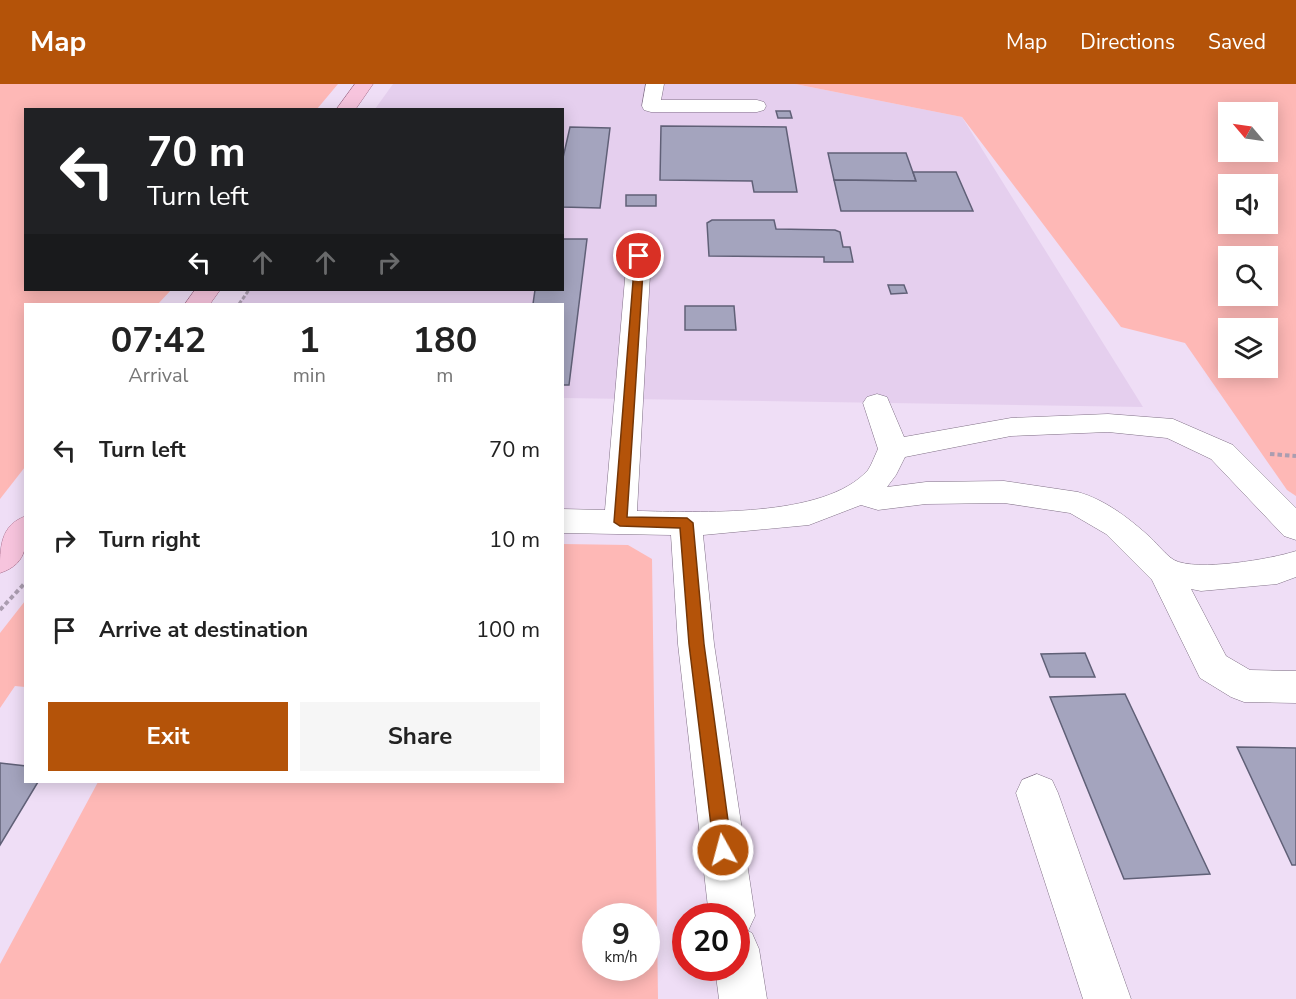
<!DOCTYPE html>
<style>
body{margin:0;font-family:"Nunito Sans",sans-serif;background:#f6f6f6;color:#222;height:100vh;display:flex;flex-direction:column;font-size:22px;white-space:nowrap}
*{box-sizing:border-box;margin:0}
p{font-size:20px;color:#767676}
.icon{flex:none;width:33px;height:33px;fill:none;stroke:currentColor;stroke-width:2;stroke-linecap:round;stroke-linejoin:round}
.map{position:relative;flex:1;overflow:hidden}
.drawer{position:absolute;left:24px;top:219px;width:540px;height:480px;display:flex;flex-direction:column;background:#fff;border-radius:0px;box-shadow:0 3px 15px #0003}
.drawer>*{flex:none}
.top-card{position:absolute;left:24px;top:24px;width:540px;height:183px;border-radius:0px;box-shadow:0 3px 15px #0003;background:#202124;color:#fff;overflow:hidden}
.needle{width:39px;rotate:299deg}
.buttons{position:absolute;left:1218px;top:18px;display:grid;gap:12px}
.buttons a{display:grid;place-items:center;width:60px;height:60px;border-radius:0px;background:#fff;box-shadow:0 3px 15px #0003;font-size:30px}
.speed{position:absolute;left:582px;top:819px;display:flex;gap:12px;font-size:30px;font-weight:700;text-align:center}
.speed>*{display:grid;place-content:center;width:78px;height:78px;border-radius:50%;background:#fff;box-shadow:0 3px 15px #0003;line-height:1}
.speed small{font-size:15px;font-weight:400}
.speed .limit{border:9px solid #d22;background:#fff;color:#111}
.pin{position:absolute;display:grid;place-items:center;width:51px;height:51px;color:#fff;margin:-26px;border:3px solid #fff;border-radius:50%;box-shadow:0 2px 6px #0007}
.me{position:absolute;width:66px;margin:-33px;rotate:353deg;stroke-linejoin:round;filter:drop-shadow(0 0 4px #0008)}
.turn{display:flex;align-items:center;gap:21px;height:126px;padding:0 24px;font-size:27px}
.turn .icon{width:78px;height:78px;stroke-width:2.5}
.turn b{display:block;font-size:42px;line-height:51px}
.lanes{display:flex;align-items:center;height:57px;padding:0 24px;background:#0003;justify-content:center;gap:30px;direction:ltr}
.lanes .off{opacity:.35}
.eta{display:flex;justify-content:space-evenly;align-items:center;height:102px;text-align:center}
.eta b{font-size:36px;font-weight:700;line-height:42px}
.cta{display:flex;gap:12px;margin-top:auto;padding:12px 24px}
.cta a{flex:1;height:69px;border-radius:0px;background:#b45309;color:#fff;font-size:24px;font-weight:700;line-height:69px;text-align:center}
.cta a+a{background:#f6f6f6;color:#222}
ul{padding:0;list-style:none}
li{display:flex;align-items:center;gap:18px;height:90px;padding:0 24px}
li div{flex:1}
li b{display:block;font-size:22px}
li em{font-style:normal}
header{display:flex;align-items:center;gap:36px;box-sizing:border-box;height:84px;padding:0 30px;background:#b45309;color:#fff}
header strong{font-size:28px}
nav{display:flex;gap:33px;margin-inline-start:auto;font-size:21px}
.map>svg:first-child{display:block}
.built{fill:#e5cfee}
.green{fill:#feb8b6;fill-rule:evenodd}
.building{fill:#a4a4be;stroke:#606077;stroke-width:1.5}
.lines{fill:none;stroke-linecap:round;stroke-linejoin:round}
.minor-casing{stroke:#807086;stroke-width:1}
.major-casing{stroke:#a56c8a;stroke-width:1}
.path-far1{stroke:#ab9db0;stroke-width:3;stroke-dasharray:4 2;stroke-linecap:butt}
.path{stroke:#ab9db0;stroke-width:4;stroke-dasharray:4.5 3;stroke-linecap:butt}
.minor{fill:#fff;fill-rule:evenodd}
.major{fill:#f7c4dd;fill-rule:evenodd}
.route{fill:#b45309;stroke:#753606;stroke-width:1.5}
</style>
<header>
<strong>Map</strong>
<nav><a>Map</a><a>Directions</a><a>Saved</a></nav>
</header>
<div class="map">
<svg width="1296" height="915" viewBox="0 0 1296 915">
<rect width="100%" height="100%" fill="#efdef6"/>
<polygon class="built" points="393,0 795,0 962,33 1143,323 563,314 562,220 239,220 249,206 562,206 562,26 375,25"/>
<g class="green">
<polygon points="0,0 338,0 317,25 26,26 26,206 171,206 158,220 26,220 25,383 0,415"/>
<path d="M 795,0 L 1296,0 L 1296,412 L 1287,406 L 1185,259 L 1121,243 L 962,33 ZM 1228,28 L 1268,28 L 1268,68 L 1228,68 ZM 1228,100 L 1268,100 L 1268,140 L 1228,140 ZM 1228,172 L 1268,172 L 1268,212 L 1228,212 ZM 1228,244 L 1268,244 L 1268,284 L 1228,284 Z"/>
<path d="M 563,460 L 628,461 L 652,475 L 658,915 L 0,915 L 0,880 L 98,698 L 562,698 ZM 596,832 L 646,832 L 646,884 L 596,884 Z"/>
<polygon points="25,517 25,603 15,602 0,624 0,549"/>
</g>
<g class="building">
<polygon points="776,27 790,27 792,34 778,34"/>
<polygon points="661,42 786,43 797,108 754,108 752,97 660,96"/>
<polygon points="570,43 610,44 600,124 562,123 562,78"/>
<polygon points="828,69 906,69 916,97 834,96"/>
<polygon points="913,88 956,88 973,127 841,127 834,96 916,97"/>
<rect x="626" y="111" width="30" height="11"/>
<polygon points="712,136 774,136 776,145 835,146 840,148 843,163 850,163 853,178 824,178 824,173 709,172 707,139"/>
<polygon points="562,155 587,155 569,301 562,301 562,220 533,220 535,206 562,206"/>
<polygon points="888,201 904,201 907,209 891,210"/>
<polygon points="685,222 734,222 736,246 685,246"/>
<polygon points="1085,569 1095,593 1050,593 1041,570"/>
<polygon points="1125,610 1210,790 1124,795 1050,613"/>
<polygon points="1237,663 1296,664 1296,781 1292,781"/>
<polygon points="0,679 26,682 26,698 38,698 0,761"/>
</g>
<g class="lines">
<defs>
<g id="minor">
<polygon points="646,0 664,0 661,16 757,16 764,18 766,22 764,26 757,28 651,28 644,26 642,22"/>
<path d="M 639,165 L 647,167 L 651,172 L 637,427 C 697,428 825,435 868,386 C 872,380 875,371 878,365 L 863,319 L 867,313 L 877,310 L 887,313 L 904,353 L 1011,334 L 1108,330 L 1173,335 L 1233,361 L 1296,424 L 1296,456 L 1284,452 L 1211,375 L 1167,354 L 1108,348 L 1011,352 L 905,373 L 896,391 L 887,403 L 926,398 L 1004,397 L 1078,408 C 1106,416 1130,435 1151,454 C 1158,461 1166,471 1174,476 C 1196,488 1272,475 1296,467 L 1296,493 L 1277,500 L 1201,507 L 1191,505 L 1226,572 L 1250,586 L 1296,587 L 1296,619 L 1244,618 L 1231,613 L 1200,594 L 1152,496 L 1106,450 L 1070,429 L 1004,419 L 926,420 L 878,426 L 861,421 L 809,441 L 703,451 L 714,560 L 755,832 L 748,847 L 752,849 L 759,865 L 767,915 L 719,915 L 715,884 L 736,884 L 736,832 L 709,832 L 678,560 L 671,451 L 562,449 L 562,425 L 605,426 L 627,172 L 631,167 Z"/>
<polygon points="1037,690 1052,696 1058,709 1131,915 1083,915 1016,709 1022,696"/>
</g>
<g id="major">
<polygon points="355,0 373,0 355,26 336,26"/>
<polygon points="195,206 220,206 210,220 185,220"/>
<path d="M 26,432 C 26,458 30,479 0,489 C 0,463 0,441 26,432 Z"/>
</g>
</defs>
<use href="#minor" class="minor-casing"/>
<use href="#major" class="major-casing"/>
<polyline class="path-far1" points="239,220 249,206"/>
<g class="path">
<polyline points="1270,370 1296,372"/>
<polyline points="0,526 25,499"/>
</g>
<use href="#minor" class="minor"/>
<use href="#major" class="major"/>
</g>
<polygon class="route" points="639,169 644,172 627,433 687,434 693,439 704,560 732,766 730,772 723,774 717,772 714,766 689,560 680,444 620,442 614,438 635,172"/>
</svg>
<div class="buttons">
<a><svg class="needle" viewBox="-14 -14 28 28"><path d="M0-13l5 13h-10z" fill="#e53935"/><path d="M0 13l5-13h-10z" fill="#767676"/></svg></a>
<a><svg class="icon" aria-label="sound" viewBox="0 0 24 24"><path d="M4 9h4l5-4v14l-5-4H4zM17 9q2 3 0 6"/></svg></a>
<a><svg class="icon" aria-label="search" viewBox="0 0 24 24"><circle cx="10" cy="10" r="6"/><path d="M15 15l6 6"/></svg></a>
<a><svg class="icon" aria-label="layers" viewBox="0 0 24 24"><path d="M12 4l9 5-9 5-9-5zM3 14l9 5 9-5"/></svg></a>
</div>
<div class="speed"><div>9<small>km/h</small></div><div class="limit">20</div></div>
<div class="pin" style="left:639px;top:172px;background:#d93025"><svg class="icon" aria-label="arrive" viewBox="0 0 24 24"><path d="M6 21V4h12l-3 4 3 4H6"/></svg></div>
<svg class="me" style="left:723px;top:766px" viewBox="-20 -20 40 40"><circle r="17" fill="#b45309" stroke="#fff" stroke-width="3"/><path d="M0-11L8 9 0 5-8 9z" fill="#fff"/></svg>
<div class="top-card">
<div class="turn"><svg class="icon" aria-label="left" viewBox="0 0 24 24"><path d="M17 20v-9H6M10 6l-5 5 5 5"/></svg><div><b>70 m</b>Turn left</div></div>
<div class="lanes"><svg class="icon" aria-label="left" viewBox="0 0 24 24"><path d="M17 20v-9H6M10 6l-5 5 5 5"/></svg><svg class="icon off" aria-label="ahead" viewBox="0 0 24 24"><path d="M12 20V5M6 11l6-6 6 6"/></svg><svg class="icon off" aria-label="ahead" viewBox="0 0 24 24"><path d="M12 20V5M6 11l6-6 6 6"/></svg><svg class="icon off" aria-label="right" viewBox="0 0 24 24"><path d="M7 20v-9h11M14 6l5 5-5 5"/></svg></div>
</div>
<section class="drawer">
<div class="eta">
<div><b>07:42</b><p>Arrival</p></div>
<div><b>1</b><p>min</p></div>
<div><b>180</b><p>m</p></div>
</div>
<ul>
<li><svg class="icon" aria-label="left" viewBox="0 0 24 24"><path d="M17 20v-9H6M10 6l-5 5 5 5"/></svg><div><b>Turn left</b></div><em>70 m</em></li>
<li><svg class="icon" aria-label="right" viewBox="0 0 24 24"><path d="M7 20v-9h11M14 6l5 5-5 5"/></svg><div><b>Turn right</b></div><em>10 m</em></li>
<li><svg class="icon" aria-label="arrive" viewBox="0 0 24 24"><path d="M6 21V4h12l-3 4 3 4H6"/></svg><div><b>Arrive at destination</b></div><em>100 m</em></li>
</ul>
<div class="cta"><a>Exit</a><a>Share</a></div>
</section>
</div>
